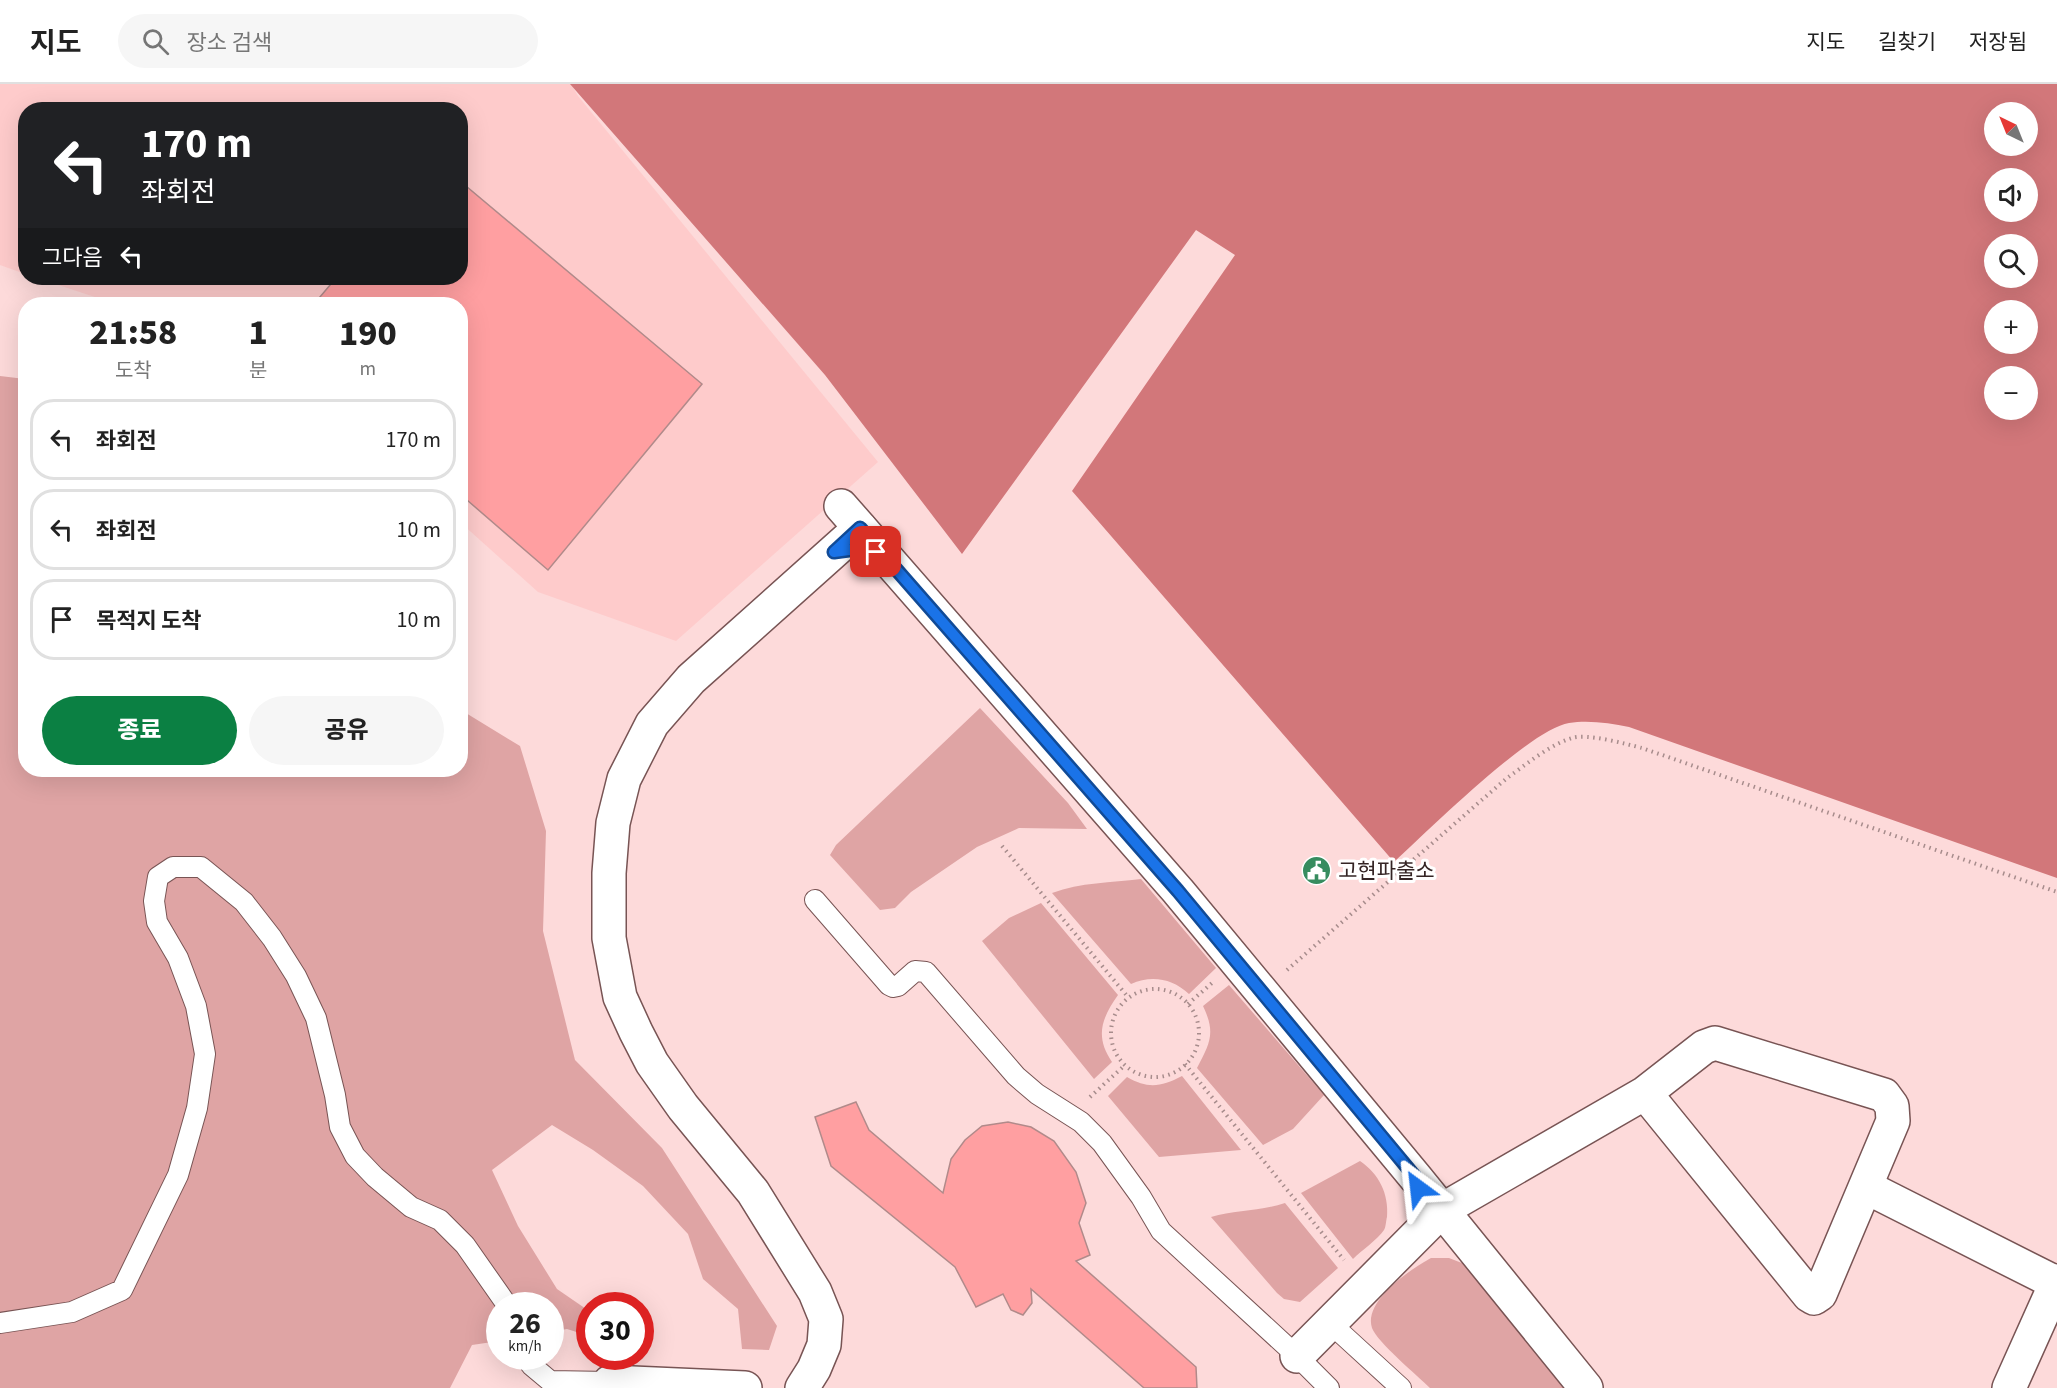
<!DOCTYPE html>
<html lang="ko">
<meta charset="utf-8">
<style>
body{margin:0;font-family:"Source Sans 3","Noto Sans KR",sans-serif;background:#f6f6f6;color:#222;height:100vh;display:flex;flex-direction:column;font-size:22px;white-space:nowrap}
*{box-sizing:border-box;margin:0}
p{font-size:20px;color:#767676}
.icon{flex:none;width:33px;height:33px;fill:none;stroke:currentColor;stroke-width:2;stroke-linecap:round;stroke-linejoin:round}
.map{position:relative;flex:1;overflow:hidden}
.drawer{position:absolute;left:18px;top:213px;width:450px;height:480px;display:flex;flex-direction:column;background:#fff;border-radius:24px;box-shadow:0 6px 24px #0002}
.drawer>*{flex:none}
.guide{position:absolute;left:18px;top:18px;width:450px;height:183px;border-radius:24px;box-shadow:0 6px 24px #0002;background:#202124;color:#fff;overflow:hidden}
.needle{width:39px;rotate:317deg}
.controls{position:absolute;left:1984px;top:18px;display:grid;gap:12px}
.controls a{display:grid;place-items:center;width:54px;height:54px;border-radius:50%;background:#fff;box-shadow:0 6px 24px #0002;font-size:30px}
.speed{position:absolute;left:486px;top:1208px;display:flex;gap:12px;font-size:30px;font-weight:700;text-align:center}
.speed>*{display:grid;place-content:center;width:78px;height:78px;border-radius:50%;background:#fff;box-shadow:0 6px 24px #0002;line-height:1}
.speed small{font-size:15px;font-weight:400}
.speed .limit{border:9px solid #d22;background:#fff;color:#111}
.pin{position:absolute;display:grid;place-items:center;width:51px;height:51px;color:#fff;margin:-26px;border-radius:12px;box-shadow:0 3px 9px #0006}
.me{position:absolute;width:66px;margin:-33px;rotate:330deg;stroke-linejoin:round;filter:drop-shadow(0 0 4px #0008)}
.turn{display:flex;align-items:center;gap:21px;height:126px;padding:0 24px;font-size:27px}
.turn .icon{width:78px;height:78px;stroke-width:2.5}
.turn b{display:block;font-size:42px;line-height:51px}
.then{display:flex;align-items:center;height:57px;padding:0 24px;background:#0003;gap:12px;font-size:22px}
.eta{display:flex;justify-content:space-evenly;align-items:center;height:102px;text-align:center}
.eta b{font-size:36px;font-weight:800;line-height:42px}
.action{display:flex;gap:12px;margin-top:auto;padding:12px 24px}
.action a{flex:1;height:69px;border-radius:36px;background:#0b8043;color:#fff;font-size:24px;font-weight:800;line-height:69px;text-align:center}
.action a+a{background:#f6f6f6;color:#222}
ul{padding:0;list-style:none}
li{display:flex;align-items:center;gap:18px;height:81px;margin:0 12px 9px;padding:0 12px;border:3px solid #e0e0e0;border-radius:24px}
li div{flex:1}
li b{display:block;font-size:22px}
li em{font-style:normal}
header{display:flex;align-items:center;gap:36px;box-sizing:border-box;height:84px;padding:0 30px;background:#fff;border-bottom:2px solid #e0e0e0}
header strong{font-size:28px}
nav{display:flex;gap:33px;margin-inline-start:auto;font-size:21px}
.search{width:420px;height:54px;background:#f6f6f6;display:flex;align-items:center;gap:15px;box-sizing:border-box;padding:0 21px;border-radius:33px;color:#767676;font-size:22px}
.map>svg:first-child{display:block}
.built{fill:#fecbcb}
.green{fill:#dfa4a4}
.water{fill:#d2777a;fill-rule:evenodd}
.building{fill:#ff9fa1;stroke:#b18a8a;stroke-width:1.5}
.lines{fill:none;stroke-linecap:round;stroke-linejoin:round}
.service-casing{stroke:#785454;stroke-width:22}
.minor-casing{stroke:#785454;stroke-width:36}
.tertiary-casing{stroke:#785454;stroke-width:36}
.path{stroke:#a78c8c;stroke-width:4;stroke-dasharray:1.5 4.5;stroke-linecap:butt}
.service{stroke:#fff;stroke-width:20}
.minor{stroke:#fff;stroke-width:33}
.tertiary{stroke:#fff;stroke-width:33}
.route-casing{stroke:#114b97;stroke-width:15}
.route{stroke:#1a73e8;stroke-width:10}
.labels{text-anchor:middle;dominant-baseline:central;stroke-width:6;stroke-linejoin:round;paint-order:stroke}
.poi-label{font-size:21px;fill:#342424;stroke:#fff;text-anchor:start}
</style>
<header>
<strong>지도</strong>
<div class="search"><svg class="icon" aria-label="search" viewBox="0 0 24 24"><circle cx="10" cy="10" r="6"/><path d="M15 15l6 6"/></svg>장소 검색</div>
<nav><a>지도</a><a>길찾기</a><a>저장됨</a></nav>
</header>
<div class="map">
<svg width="2057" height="1304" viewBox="0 0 2057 1304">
<rect width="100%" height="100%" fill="#fddada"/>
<polygon class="built" points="0,0 571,0 578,12 878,378 676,557 538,508 461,439 460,220 116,220 37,194 460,194 460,26 26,26 25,190 0,181"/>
<g class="green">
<polygon points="0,292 25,295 26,686 460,686 461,626 520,662 546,747 543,847 575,976 662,1064 777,1242 769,1266 742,1265 738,1225 703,1195 688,1150 643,1102 593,1066 552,1041 492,1086 518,1142 557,1205 589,1227 589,1252 567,1245 551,1248 550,1221 500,1221 499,1257 472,1261 450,1304 0,1304"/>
<polygon points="980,624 1068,719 1087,745 1019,744 977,763 911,808 895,824 880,826 830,771 836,761"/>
<path d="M 1141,795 L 1216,884 L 1189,910 C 1172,894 1151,891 1131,900 L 1052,809 C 1081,798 1111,799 1141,795 Z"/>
<path d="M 1041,819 L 1118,911 C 1101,935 1095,953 1112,978 L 1094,995 L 982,857 L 1009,834 Z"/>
<path d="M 1229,901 L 1324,1011 L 1293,1045 L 1263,1061 L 1197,984 C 1210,959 1216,949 1203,922 Z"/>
<path d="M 1182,992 L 1241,1066 L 1159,1073 L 1108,1012 L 1127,993 C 1148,1005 1161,1003 1182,992 Z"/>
<path d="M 1360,1077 C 1379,1090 1389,1110 1387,1133 C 1386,1136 1386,1143 1384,1146 C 1378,1155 1361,1167 1353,1175 L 1301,1109 Z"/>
<path d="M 1285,1119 L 1338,1184 L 1300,1218 L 1284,1215 L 1277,1209 L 1211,1133 C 1235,1126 1261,1127 1285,1119 Z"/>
<path d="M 1431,1174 L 1449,1174 L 1467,1181 L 1566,1304 L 1430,1304 C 1418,1292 1377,1258 1372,1244 C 1363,1217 1411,1185 1431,1174 Z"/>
</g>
<path class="water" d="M 570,0 L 2057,0 L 2057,794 L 1629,643 C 1610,639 1588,636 1569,639 C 1530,645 1428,747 1394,778 L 1072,407 L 1235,171 L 1196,146 L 962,470 L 825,291 ZM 1995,28 L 2028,28 L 2028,62 L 1995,62 ZM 2028,94 L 2028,128 L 1995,128 L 1995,94 ZM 2028,160 L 2028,194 L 1995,194 L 1995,160 ZM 1995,226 L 2028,226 L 2028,260 L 1995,260 ZM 1995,292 L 2028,292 L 2028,326 L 1995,326 Z"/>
<g class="building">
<polygon points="460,97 702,300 548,486 460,410 460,220 314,220 336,194 460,194"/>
<polygon points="856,1018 869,1046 943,1109 951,1075 965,1056 982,1042 1008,1038 1031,1043 1054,1057 1076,1088 1086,1119 1079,1139 1090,1171 1076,1177 1196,1283 1197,1304 1144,1304 1031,1205 1032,1219 1023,1231 1011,1226 1003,1210 976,1223 955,1183 831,1082 815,1033"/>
</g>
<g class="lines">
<defs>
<g id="service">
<polyline points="815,816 889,901 893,903 898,902 915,887 926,888 1016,992 1037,1010 1081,1038 1102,1059 1141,1113 1161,1147 1297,1272 1329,1304"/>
<polyline points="0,1239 72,1228 122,1206 178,1091 197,1024 205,970 196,922 178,874 157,838 154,817 158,793 173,783 201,783 244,818 272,854 296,892 316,934 335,1011 340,1043 355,1072 375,1093 411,1123 440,1136 465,1161 507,1221"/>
<polyline points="1330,1239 1401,1304"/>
<polyline points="530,1272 531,1281 550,1297 610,1298"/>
</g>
<g id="minor">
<polyline points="841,422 1178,807 1416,1094 1586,1304"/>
<polyline points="1866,1103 2056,1199"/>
<polyline points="1297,1272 1442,1126 1645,1009 1704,963 1715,959 1884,1011 1892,1022 1893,1037 1820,1210 1814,1214 1809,1211 1645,1009"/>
<polyline points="610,1298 745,1304"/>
<polyline points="802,1304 814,1285 824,1261 826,1235 815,1208 753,1108 683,1023 652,979 636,948 620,913 609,854 609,789 613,739 624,695 652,640 691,595 860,444"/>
</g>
<polyline id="tertiary" points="2009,1304 2057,1197"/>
</defs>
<use href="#service" class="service-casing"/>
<use href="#minor" class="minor-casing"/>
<use href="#tertiary" class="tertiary-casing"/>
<g class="path">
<polyline points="1002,762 1128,913"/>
<path d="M 1287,886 L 1507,694 C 1527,680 1549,661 1572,654 C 1587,649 1626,660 1642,664 L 2057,808"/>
<circle cx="1155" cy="949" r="44"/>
<polyline points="1188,920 1212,899"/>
<polyline points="1185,980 1344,1176"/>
<polyline points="1090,1013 1125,981"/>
</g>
<use href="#service" class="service"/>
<use href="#minor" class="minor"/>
<use href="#tertiary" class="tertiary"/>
</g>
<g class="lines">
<defs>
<polyline id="route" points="876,468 856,465 834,468 860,444 1178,807 1416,1094 1418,1104"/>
</defs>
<use href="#route" class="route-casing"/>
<use href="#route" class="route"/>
</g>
<defs>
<symbol id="civic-disc" viewBox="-11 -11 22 22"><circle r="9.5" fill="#378c5f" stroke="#fff"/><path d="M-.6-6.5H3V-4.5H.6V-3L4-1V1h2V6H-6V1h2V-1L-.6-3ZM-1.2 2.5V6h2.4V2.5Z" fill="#fff"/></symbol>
</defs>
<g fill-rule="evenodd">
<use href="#civic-disc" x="1300" y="770" width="33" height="33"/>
</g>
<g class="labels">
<g class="poi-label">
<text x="1338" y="787">고현파출소</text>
</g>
</g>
</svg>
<div class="controls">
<a><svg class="needle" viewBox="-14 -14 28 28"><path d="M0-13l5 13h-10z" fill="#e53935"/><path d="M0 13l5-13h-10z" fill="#767676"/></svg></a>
<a><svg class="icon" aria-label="sound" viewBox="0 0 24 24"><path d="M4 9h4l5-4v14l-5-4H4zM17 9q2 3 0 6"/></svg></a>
<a><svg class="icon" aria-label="search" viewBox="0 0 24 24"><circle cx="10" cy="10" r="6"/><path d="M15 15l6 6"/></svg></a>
<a>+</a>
<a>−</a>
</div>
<div class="speed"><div>26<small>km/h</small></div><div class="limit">30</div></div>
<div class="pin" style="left:876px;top:468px;background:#d93025"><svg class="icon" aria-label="arrive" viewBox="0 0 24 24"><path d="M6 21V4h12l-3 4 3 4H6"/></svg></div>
<svg class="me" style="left:1418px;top:1104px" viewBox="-20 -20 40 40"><path d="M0-17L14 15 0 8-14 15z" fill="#1a73e8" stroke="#fff" stroke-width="4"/></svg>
<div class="guide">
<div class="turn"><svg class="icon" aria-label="left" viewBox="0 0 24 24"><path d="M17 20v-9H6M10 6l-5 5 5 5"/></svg><div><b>170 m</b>좌회전</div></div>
<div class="then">그다음<svg class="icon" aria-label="left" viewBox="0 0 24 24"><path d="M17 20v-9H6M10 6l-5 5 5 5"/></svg></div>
</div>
<section class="drawer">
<div class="eta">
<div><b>21:58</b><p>도착</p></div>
<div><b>1</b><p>분</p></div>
<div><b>190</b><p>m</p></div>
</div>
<ul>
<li><svg class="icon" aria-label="left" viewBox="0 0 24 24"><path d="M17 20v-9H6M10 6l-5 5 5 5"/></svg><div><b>좌회전</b></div><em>170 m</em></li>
<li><svg class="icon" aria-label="left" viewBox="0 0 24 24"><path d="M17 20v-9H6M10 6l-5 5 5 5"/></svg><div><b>좌회전</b></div><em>10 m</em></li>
<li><svg class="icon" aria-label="arrive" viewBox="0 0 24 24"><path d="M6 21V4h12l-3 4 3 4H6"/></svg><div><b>목적지 도착</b></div><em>10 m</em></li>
</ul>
<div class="action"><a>종료</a><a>공유</a></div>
</section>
</div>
